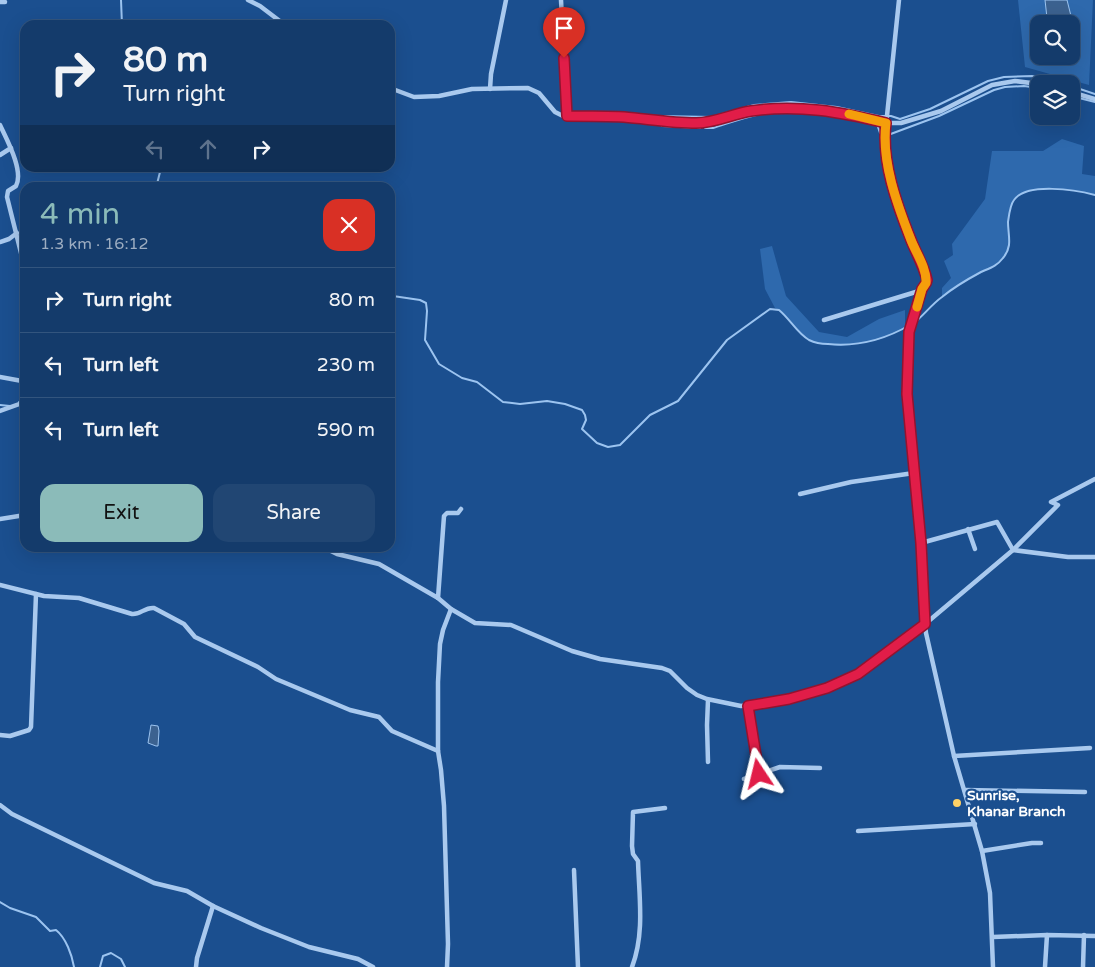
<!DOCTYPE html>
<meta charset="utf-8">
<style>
body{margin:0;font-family:"Varela Round",sans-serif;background:#214673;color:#f1f3f6;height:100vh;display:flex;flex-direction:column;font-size:19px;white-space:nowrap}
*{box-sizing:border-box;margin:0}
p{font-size:16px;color:#9dadc1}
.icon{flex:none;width:28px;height:28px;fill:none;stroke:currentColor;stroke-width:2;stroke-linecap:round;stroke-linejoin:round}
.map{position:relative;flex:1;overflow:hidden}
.sheet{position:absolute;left:20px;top:182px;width:375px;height:370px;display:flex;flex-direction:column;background:#143b6b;border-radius:15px;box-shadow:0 5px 20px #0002,0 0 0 1px #33557e}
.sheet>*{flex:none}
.guide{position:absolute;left:20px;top:20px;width:375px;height:152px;border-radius:15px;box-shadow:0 5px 20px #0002,0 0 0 1px #33557e;background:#143b6b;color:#f1f3f6;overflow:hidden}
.tools{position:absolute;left:1030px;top:15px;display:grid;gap:10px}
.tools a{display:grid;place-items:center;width:50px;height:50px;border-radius:10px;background:#143b6b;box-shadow:0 5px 20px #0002,0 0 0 1px #33557e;font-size:25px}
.pin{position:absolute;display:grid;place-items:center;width:42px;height:42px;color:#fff;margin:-51px -21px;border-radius:50% 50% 50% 0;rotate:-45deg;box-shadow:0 0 5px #0007}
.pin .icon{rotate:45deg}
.me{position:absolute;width:55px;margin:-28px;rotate:350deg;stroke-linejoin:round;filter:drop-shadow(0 0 4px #0008)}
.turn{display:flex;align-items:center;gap:18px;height:105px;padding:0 20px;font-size:22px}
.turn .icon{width:65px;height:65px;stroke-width:2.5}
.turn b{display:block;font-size:35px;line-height:42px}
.lanes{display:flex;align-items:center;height:48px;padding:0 20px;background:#0003;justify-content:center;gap:25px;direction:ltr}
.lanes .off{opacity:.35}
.round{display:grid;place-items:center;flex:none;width:52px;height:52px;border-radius:15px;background:#214673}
.summary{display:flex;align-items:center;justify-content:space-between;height:85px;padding:0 20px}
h1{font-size:30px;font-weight:600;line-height:38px;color:#8bbbb9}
.primary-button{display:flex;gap:10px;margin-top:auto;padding:10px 20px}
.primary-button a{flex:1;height:58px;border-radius:15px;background:#8bbbb9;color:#111;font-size:20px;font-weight:600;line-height:58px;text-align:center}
.primary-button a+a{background:#214673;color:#f1f3f6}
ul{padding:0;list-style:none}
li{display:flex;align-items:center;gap:15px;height:65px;padding:0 20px;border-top:1px solid #33557e}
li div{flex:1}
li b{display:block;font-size:19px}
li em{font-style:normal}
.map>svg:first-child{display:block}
.green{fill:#2e69ad;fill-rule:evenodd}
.water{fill:#3c6290;stroke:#9cc4f0}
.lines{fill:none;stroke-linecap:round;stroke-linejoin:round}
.stream{stroke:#9cc4f0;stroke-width:2}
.minor{stroke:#a9c9ee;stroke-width:4.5}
.route-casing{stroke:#92132f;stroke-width:12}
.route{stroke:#e11d48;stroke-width:9}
.slow{stroke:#f59e0b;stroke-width:9}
.poi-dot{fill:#ffd166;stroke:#1b4f8f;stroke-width:2}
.labels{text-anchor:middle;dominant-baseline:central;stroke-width:4.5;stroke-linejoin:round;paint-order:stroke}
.poi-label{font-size:14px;font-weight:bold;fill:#fff;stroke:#1b4f8f;text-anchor:start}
</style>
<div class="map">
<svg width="1095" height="967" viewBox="0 0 1095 967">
<rect width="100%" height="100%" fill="#1b4f8f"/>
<g class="green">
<path d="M 1018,0 L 1093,0 L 1089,85 L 1025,67 ZM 1039,24 L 1071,24 L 1071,56 L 1039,56 Z"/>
<path d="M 1062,139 L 1084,146 L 1082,174 L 1095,176 L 1095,195 C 1076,190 1027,182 1014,200 C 1010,205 1009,215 1008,222 C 1008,236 1013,246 1003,258 C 995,269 979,273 967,280 C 959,285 950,291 942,297 L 942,288 L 951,278 L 944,261 L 953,255 L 952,244 L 985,199 L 992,151 L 1043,151 Z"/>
<polygon points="772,246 786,296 819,332 847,337 879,319 905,310 905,328 878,340 849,345 838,346 811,341 801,335 781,311 775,308 765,289 760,249"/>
</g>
<g class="water">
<polygon points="1045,0 1067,0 1071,16 1047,18"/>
<polygon points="151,725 158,726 159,731 158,746 156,746 148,743"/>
</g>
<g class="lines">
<g class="stream">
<polyline points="121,0 122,25"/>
<polyline points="1071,86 1095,94"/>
<polyline points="1071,96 1095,102"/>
<polyline points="658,116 712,117 754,105 791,102 837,107 879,116 891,116 900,119 930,109 988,81 1004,77 1032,76 1064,84"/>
<polyline points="662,126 700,128"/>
<path d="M 705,128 L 713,128 C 729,123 745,117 761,114 C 799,107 839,117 877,124 L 880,133 L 882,134"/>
<polyline points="888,135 939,116 994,90 1005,87 1024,86 1039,88"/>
<polyline points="156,188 161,168"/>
<path d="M 390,294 L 393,296 L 420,300 L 426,303 L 427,311 L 425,340 L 439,364 L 462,378 L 477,382 L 503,402 L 520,404 L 547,401 L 565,404 L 582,410 L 585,415 L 586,420 L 582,429 L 597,443 L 608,447 L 620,445 L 650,415 L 678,401 L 727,340 L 770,309 L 779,310 C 790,319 797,333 809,340 C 815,343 822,344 828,344 C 858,347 884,340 910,325"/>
<path d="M 914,323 C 924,315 932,304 942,297 C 954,287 968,279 981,272 C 990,268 997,266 1003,258 C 1013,246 1008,236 1008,222 C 1009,215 1010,205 1014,200 C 1027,182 1076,190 1095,195"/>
<polyline points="19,402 25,398"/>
<polyline points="0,405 10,406"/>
<path d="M 0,902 L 10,908 L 36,917 L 50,931 L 56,930 C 66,938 72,955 74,967"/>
<polyline points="100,967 103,956 111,953 121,959 125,967"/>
</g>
<g class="minor">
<polyline points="248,0 260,6 285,25"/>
<polyline points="561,0 567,116"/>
<polyline points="0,2 5,2"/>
<polyline points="390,88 414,97 439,96 472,89 528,88 539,93 555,112 563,116 622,117 696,123 711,122 749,111 777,108 807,108 837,111 887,123 901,123 941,111 992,85 1015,81 1039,84"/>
<polyline points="490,89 491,74 506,0"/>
<polyline points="1071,92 1095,99"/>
<path d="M 0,125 C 7,140 24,171 16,186 L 8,191 L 7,197 L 25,269"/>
<polyline points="0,155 11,148"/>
<polyline points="0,242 9,239 17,233"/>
<polyline points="922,289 909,333 907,394 921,543 923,610 926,633 954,756 982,851 990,893 993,967"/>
<polyline points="824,320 919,291 926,283 924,270 911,240 898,203 887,161 885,135 899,0"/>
<polyline points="25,372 22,381 25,383"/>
<polyline points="0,377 22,381"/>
<polyline points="0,411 25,402"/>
<polyline points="800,494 851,482 914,473"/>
<polyline points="0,519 25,515"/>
<polyline points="968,529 975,549"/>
<polyline points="921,543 997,522 1013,550 1068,557 1095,557"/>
<polyline points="328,548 331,551 337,554 379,564 438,598 451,609 475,623 511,625 572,651 600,659 662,668 670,671 687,688 697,695 707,699 741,706 789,699 827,688 858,674 912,635 1013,550 1058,505 1051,502 1095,479"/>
<path d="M 0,585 L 44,596 L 79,598 L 132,614 C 140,615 145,607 154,608 L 184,624 L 195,637 L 258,667 L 276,679 L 350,710 L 379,717 L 392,731 L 438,751"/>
<polyline points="438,598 444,516 447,513 458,513 461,509"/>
<polyline points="748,706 759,774"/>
<polyline points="0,735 10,736 29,730 31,727 36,594"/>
<polyline points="954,756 1090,748"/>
<polyline points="708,762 707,725 708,700"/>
<polyline points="744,779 780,767 820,768"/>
<polyline points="965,790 1085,792"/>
<polyline points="0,805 12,814 154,883 187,891 213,906 261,928 309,947 358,959 373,967"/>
<polyline points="858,831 975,824"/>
<polyline points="982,851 1032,843 1041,843"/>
<polyline points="574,870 578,967"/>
<polyline points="993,937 1047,935 1095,936"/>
<polyline points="196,967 197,958 213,906"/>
<polyline points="447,967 448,944 444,806 441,770 438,751 438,682 440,644 443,630 451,609"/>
<path d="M 632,967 C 645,933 639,896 638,861 L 633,854 L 632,846 L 633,812 L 665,808"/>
<polyline points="1045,967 1047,935"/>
<polyline points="1083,967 1084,935"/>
</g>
</g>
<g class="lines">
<defs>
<path id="route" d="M 564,58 L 567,116 C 586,116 605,116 624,117 C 648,119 672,123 696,123 C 715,123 732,114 751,111 C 798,104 841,112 886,123 C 881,161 897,205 911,240 C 916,253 924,266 927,280 L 926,283 L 922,289 L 909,332 L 907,394 L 921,543 L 925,624 L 858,674 L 827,688 L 789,699 L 748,706 L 759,774"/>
</defs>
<use href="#route" class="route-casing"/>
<use href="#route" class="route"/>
<path class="slow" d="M 849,114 L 886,123 C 881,161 897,204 911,240 C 916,253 927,268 926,283 L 922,289 L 917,307"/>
</g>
<circle class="poi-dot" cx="957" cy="803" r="5"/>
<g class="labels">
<g class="poi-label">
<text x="967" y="795">Sunrise,<tspan x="967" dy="16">Khanar Branch</tspan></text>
</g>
</g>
</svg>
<div class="tools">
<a><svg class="icon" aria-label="search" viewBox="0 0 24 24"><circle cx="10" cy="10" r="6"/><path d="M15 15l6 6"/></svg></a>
<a><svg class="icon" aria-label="layers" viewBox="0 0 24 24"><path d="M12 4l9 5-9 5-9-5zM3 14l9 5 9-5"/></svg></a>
</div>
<div class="pin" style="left:564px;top:58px;background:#d93025"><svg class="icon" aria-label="arrive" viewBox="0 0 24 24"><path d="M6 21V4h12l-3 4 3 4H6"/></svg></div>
<svg class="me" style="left:759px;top:774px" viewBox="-20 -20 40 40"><path d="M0-17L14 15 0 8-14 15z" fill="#e11d48" stroke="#fff" stroke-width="4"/></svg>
<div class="guide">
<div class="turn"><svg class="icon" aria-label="right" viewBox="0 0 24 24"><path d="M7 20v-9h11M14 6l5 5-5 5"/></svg><div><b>80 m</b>Turn right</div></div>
<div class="lanes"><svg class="icon off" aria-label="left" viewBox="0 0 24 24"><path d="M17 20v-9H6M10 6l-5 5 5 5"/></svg><svg class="icon off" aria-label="ahead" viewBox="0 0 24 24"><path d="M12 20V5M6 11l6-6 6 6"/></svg><svg class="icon" aria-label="right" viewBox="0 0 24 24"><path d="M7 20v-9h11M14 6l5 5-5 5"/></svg></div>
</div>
<section class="sheet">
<div class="summary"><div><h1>4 min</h1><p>1.3 km · 16:12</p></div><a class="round" style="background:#d93025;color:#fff"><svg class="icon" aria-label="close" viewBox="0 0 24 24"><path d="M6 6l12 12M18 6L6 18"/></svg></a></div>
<ul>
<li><svg class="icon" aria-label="right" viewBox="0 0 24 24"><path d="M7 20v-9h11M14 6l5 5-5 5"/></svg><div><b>Turn right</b></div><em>80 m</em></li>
<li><svg class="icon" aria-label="left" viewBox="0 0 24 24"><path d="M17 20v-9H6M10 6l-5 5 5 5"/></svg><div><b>Turn left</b></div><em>230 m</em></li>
<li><svg class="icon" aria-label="left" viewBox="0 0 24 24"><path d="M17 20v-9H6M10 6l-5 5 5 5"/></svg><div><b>Turn left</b></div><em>590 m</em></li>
</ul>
<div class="primary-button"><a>Exit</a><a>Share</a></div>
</section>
</div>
